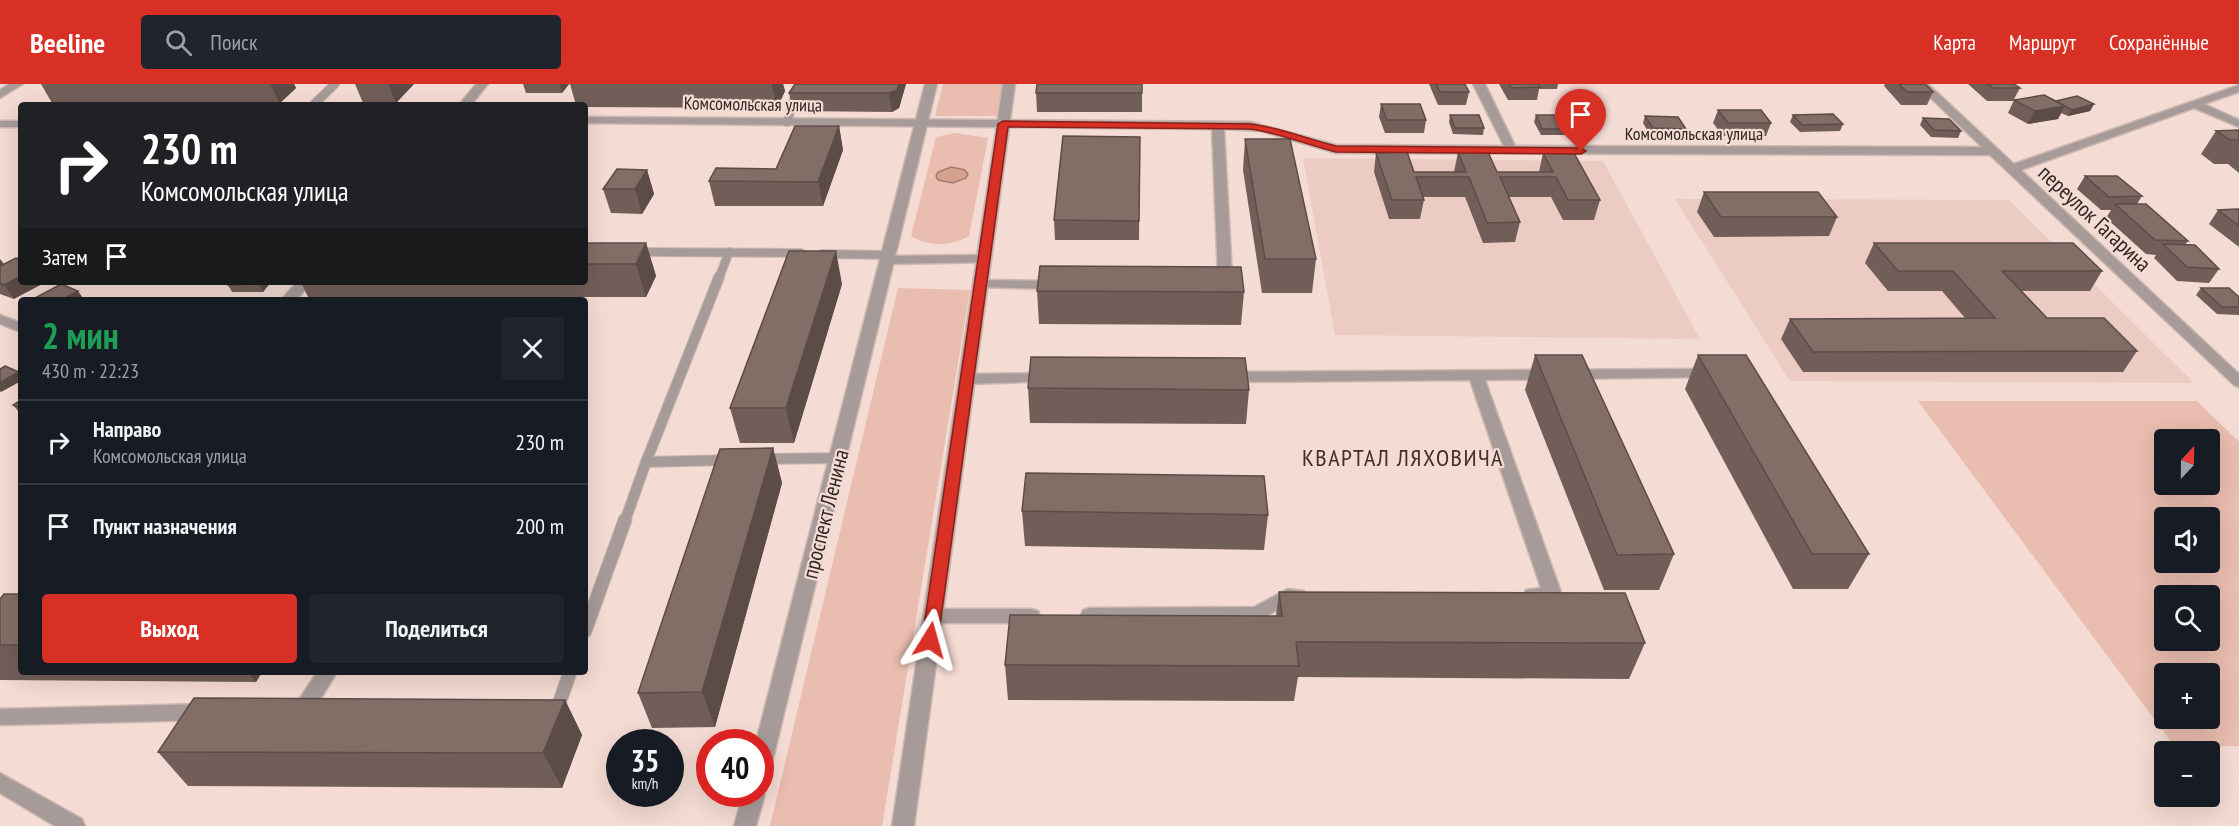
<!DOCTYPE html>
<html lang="ru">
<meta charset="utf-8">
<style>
body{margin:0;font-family:"PT Sans Narrow",sans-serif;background:#20242c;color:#f1f3f6;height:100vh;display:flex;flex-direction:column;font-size:22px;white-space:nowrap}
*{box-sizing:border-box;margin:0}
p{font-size:20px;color:#9ea1a6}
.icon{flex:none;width:33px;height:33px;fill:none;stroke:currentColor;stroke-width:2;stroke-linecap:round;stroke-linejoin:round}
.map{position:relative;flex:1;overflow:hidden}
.drawer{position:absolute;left:18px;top:213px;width:570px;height:378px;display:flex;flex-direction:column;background:#171b24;border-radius:6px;box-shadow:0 6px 24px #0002}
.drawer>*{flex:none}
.guide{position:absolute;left:18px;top:18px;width:570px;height:183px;border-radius:6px;box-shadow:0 6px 24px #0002;background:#202124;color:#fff;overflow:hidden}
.needle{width:39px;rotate:22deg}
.buttons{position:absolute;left:2154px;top:345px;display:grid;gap:12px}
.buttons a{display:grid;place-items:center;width:66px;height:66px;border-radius:6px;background:#171b24;box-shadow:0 6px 24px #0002;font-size:30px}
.speed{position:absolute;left:606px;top:645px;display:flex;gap:12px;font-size:30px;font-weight:700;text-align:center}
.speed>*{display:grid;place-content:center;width:78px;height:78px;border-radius:50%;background:#171b24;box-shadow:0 6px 24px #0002;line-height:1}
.speed small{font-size:15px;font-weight:400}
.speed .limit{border:9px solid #d22;background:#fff;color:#111}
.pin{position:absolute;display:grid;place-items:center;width:51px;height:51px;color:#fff;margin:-62px -26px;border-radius:50% 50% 50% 0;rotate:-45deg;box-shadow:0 0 6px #0007}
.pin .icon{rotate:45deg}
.me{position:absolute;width:66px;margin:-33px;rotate:8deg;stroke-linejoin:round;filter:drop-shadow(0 0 4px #0008)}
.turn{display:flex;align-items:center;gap:21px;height:126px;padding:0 24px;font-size:27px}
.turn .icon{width:78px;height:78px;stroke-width:2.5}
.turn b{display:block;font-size:42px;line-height:51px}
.then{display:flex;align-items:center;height:57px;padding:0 24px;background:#0003;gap:12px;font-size:22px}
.round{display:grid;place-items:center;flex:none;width:63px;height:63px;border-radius:6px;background:#20242c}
.head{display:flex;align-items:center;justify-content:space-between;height:102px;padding:0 24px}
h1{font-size:36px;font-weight:700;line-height:45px;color:#1e9e55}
.cta{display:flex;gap:12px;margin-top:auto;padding:12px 24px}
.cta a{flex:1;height:69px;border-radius:6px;background:#d93025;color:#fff;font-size:24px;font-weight:700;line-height:69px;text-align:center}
.cta a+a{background:#20242c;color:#f1f3f6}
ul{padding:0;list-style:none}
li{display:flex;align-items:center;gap:18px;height:84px;padding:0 24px;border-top:2px solid #363941}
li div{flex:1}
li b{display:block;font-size:22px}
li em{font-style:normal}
header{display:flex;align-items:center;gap:36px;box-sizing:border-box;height:84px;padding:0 30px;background:#d93025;color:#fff}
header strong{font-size:28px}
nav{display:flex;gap:33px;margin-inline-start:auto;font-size:21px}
.search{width:420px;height:54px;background:#20242c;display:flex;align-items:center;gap:15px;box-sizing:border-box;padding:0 21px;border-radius:6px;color:#9ea1a6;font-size:22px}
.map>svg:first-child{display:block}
.built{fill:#ecccc2}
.green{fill:#e9bdaf;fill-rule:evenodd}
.water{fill:#d6a08f;stroke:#a47b6f;stroke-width:1.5}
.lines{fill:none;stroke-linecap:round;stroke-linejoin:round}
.service-far2-casing{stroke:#cdb7b0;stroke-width:10}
.service-far1-casing{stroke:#cdb7b0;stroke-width:12}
.service-casing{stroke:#cdb7b0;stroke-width:15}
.minor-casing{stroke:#cdb7b0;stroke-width:3}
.tertiary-casing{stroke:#cdb7b0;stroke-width:3}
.service-far2{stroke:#a69b98;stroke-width:8}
.service-far1{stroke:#a69b98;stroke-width:10}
.service{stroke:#a69b98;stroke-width:13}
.minor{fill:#a69b98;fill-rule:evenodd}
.tertiary{fill:#a69b98;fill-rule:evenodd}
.wall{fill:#715e59}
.shaded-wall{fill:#5c4c48}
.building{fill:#836d67;stroke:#5c4c48;stroke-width:1.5}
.route{fill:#d93025;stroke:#8d1f18;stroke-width:1.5}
.labels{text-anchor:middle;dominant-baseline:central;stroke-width:4.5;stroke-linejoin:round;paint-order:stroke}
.far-street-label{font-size:18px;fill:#2f2623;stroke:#f4dbd3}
.street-label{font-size:22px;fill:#2f2623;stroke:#f4dbd3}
.neighbourhood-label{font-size:24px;letter-spacing:1.5px;fill:#43302a;stroke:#f4dbd3}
</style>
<header>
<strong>Beeline</strong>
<div class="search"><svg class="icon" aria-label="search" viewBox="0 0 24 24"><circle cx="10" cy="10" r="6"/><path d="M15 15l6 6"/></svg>Поиск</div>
<nav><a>Карта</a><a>Маршрут</a><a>Сохранённые</a></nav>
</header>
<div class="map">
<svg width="2239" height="742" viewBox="0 0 2239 742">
<rect width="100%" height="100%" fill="#f4dbd3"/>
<g class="built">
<polygon points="1303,74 1603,77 1700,255 1335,251"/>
<polygon points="1675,115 2009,116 2194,299 1790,297"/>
</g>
<g class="green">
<polygon points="943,0 1002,0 998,32 935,32"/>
<path d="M 955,49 L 988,54 L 969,152 C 949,163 930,163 911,152 L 936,53 Z"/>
<polygon points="898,204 970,206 882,742 770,742"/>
<path d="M 1918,317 L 2197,317 L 2239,358 L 2239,662 L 2175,663 ZM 2164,356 L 2210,356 L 2210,400 L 2164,400 ZM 2164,434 L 2210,434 L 2210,478 L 2164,478 ZM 2164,512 L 2210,512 L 2210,556 L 2164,556 ZM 2164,590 L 2210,590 L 2210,634 L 2164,634 Z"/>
</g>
<polygon class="water" points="951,83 965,86 968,90 966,94 953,99 938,96 936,92 938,88"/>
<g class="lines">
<defs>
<g id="service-far2">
<polyline points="313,21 335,0"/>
<polyline points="787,38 799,0"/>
<polyline points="636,168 801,169"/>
<polyline points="822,170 888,171"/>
<polyline points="719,194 729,168"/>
</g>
<g id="service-far1">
<polyline points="719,193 646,378 730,376"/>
<polyline points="763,375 839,374"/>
<polyline points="625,437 646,378"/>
</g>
<g id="service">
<polyline points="585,547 625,436"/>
<polyline points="553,623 558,623 570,588"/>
</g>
<g id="minor">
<polygon points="9,0 23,0 0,14 0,6"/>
<polygon points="476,0 488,0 471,21 459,21"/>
<polygon points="1473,0 1485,0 1515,62 1982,63 1916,0 1928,0 2014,80 2239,1 2239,8 2204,20 2239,36 2239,43 2194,24 2021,86 2239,290 2239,303 2234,301 1990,71 1336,69 1261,47 1224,45 1232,192 1226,205 1218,206 1211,202 1218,192 1212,45 585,39 585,33 1250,38 1336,61 1504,62"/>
<rect x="0" y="37" width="21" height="6"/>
<polygon points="984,171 989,172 991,175 989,178 888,180 881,176 888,172"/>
<polygon points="980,196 1060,197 1067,201 1060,205 975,203 973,200 975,197"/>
<polygon points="297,198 312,198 296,216 281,216"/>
<polygon points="0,231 21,239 21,248 0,240"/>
<path d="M 1698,285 L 1703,287 L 1706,290 L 1703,293 L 1485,296 L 1562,511 L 1560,516 C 1549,519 1537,519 1526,516 L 1524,511 L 1526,506 L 1541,504 L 1470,296 L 1226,298 L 1218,293 L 1226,288 Z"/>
<polygon points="1050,289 1058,294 1055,297 967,300 959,295 967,290"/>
<polygon points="1288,505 1304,507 1306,512 1304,517 1291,519 1257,537 1090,538 1083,536 1081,531 1083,526 1090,524 1254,523"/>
<polygon points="933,525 1031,525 1038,527 1040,532 1038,537 1031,539 933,539 926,537 924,532 926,527"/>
<polygon points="317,588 337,588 311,631 304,633 288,631 285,625 288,619 298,617"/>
<polygon points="206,620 213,622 216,628 213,634 206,636 0,641 0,625"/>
<polygon points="0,689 82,735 85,742 55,742 0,709"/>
</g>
<g id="tertiary">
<polygon points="925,0 937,0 771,683 767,689 760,692 760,658 756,658"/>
<polygon points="1003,0 1015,0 914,742 892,742"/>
<polygon points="760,703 765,710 756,742 734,742 743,710 760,710"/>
</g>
</defs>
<use href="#service-far2" class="service-far2-casing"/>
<use href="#service-far1" class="service-far1-casing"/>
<use href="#service" class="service-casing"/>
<use href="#minor" class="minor-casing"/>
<use href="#tertiary" class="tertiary-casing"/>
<use href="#service-far2" class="service-far2"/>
<use href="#service-far1" class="service-far1"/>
<use href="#service" class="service"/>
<use href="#minor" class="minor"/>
<use href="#tertiary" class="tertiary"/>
</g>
<g class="wall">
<polygon points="41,0 294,0 296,4 280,19 52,19"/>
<polygon points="355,0 414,0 396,19 363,19"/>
<polygon points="523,0 569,0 562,9 526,9"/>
<polygon points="570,0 783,0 785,7 777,24 585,23 585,21 576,21"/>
<polygon points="795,0 906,0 899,24 892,28 793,27 789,9"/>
<polygon points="1142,0 1142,28 1037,28 1036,9"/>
<polygon points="1429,0 1465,0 1469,8 1466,21 1438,21"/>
<polygon points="1499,0 1558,0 1557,5 1539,5 1537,16 1508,16"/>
<polygon points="1885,0 1925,0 1933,8 1927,21 1901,21 1884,2"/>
<polygon points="1968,0 2014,0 2020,4 2013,17 1987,17"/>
<polygon points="2014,16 2056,17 2094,20 2090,27 2068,32 2061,29 2058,35 2028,40 2008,29"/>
<polygon points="1381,20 1426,36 1424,49 1385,49 1379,33"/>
<polygon points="1718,26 1771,39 1766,52 1723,52 1713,39"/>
<polygon points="1450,31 1484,44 1483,51 1453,50 1449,38"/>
<polygon points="1536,31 1567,45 1566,51 1541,51 1534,38"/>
<polygon points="1793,31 1843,40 1840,47 1800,48 1790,38"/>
<polygon points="1645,32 1686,45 1684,52 1650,51 1643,39"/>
<polygon points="1923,34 1961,47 1958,54 1931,53 1920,41"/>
<polygon points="839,42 843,66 823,122 715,122 709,97 776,85"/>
<polygon points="2239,46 2239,89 2228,80 2214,80 2201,70 2216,47"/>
<polygon points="1140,53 1139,156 1055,156 1054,136"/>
<polygon points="1245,55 1316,175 1312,209 1262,209 1243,86"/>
<polygon points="1458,68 1497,88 1539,88 1543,69 1600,116 1594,136 1563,136 1551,113 1509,113 1520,138 1515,158 1483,159 1465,113 1423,113 1424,116 1420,135 1389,135 1374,88 1376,69 1414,88 1454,88"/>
<polygon points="647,86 654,110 642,130 611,129 603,105"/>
<polygon points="2085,92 2142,112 2137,120 2188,157 2185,161 2219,185 2209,199 2177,197 2154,174 2156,171 2146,170 2106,134 2111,126 2101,126 2077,105"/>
<polygon points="1704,108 1837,133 1829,152 1714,153 1697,128"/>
<polygon points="2218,126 2239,126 2239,163 2209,140"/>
<polygon points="585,159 646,159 656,192 646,213 308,213 301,198 585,198"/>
<polygon points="1874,159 2102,187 2090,207 2022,207 2047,234 2137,267 2123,288 1803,288 1781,255 1790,235 1965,234 1942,207 1888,207 1865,179"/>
<polygon points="0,182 14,215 0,210"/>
<polygon points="271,198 263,208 232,208 228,201"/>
<polygon points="842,200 794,359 740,359 730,324"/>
<polygon points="2201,204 2239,223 2239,231 2217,230 2196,211"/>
<polygon points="1037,207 1244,208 1241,241 1039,240"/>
<polygon points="1535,271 1674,470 1659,506 1604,506 1525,306"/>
<polygon points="1698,271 1869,470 1848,505 1793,505 1685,305"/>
<polygon points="1028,304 1249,306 1246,340 1030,339"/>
<polygon points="21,316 21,329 19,328 13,321"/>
<polygon points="773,364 782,399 715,643 652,644 638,609"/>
<polygon points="1022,427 1268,431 1264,466 1025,462"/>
<polygon points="1279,508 1645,559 1629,595 1298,593 1294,617 1008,616 1005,581 1276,532"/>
<polygon points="21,510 21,588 262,588 256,598 0,596 0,515"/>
<polygon points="565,616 582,651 562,704 188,702 158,668"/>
</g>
<g class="shaded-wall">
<polygon points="270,0 294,0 296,4 280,19"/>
<polygon points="388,0 414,0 396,19"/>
<polygon points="560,0 569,0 562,9"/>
<polygon points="772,0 783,0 785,7 777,24"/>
<polygon points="899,0 906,0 899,24 892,28 889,9"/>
<polygon points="2094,20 2090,27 2068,32 2072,26"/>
<polygon points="2065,22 2058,35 2028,40 2035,27"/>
<polygon points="839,42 843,66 823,122 818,98"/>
<polygon points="647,86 654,110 642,130 635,105"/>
<polygon points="646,159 656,192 646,213 636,180"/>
<polygon points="836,167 842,200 794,359 786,324"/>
<polygon points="0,175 4,180 0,182"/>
<polygon points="21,192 21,198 46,198 14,215 4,201"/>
<polygon points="261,198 271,198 263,208 259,200"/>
<polygon points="78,207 83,214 80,216 61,216"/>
<polygon points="19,288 21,290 21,297 1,308 0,307 0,298"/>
<polygon points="773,364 782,399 715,643 702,608"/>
<polygon points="248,588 262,588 256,598"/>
<polygon points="565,616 582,651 562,704 543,669"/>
</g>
<g class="building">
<polygon points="795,0 899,0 897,6 889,9 789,9"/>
<polygon points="1037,0 1142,0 1142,9 1036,9"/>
<polygon points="1436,0 1465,0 1469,8 1440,8"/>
<polygon points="1509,0 1538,0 1540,3 1511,4"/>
<polygon points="1899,0 1925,0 1933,8 1907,8"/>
<polygon points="1988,0 2014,0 2020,4 1993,4"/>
<polygon points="2044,11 2065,22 2035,27 2014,16"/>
<polygon points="2077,12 2094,20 2072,26 2056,17"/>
<polygon points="1381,20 1420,20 1426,36 1387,36"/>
<polygon points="1718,26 1761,26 1771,39 1728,39"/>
<polygon points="1833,30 1843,40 1802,41 1793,31"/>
<polygon points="1450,31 1479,31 1484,44 1455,44"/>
<polygon points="1536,31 1560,31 1567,45 1542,45"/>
<polygon points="1645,32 1678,33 1686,45 1653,44"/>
<polygon points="1923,34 1949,35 1961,47 1934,46"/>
<polygon points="795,42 839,42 818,98 709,97 716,84 776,85"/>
<polygon points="2239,46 2239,56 2230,56 2216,47"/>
<polygon points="1063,52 1140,53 1139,137 1054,136"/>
<polygon points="1245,55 1290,55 1316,175 1265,175"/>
<polygon points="1407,68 1414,88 1466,88 1458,68 1488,68 1497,88 1553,88 1543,69 1574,69 1600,116 1568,116 1556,93 1500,93 1520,138 1487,139 1469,93 1416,93 1424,116 1392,116 1376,69"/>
<polygon points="617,85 647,86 635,105 603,105"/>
<polygon points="2085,92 2117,92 2142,112 2109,113"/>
<polygon points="1704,108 1818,108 1837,133 1721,133"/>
<polygon points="2115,120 2146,120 2188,157 2155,156"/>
<polygon points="2238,125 2239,126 2239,142 2218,126"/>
<polygon points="585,159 646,159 636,180 585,180"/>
<polygon points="1874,159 2073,159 2102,187 2002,187 2047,234 2104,234 2137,267 1813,268 1790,235 1995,234 1953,187 1898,187"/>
<polygon points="2163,160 2195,161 2219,185 2187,183"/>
<polygon points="789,167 836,167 786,324 730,324"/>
<polygon points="16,174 21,176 21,192 4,201 0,199 0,182"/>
<polygon points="1040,182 1241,183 1244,208 1037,207"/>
<polygon points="230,198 261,198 259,200 228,201"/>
<polygon points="61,200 78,207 61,216 36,216 33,215"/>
<polygon points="2201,204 2229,204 2239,213 2239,223 2222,223"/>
<polygon points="1535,271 1582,271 1674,470 1617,471"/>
<polygon points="1698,271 1746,271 1869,470 1812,470"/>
<polygon points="1031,273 1245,274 1249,306 1028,304"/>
<polygon points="5,282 19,288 0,298 0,285"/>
<polygon points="21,316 21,324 13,321"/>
<polygon points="773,364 702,608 638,609 720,365"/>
<polygon points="1026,389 1264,392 1268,431 1022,427"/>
<polygon points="1279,508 1625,509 1645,559 1296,558 1299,582 1005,581 1010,531 1282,532"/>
<polygon points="4,510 21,510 21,561 0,561 0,515"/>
<polygon points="194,614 565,616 543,669 158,668"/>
</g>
<path class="route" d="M 1003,37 L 1250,40 C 1280,43 1307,55 1336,62 L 1581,64 L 1586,67 L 1581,70 L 1336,68 C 1307,61 1280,49 1250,45 L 1008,43 L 938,556 L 935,560 L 930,562 L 924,560 L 922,556 L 998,40 Z"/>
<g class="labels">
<g class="far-street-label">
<text transform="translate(753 20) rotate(1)">Комсомольская улица</text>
<text x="1694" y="49">Комсомольская улица</text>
</g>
<g class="street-label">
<text transform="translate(2095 134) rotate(43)">переулок Гагарина</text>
<text transform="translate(825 430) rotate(-76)">проспект Ленина</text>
</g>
<g class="neighbourhood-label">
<text x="1403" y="373">КВАРТАЛ ЛЯХОВИЧА</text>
</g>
</g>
</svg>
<div class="buttons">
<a><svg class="needle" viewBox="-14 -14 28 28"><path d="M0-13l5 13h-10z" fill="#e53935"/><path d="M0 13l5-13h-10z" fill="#9ea1a6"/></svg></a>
<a><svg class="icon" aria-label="sound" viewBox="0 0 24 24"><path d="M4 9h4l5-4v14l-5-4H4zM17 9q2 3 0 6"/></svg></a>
<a><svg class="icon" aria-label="search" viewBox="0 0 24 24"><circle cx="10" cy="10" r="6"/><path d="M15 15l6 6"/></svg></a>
<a>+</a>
<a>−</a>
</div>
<div class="speed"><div>35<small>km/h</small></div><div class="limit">40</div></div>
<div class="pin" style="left:1581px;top:67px;background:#d93025"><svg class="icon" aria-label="arrive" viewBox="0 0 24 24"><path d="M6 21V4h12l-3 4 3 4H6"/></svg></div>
<svg class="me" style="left:930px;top:556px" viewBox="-20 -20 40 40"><path d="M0-17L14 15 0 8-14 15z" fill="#d93025" stroke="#fff" stroke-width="4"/></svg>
<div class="guide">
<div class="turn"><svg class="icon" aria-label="right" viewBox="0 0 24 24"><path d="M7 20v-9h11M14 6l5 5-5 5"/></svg><div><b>230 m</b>Комсомольская улица</div></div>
<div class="then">Затем<svg class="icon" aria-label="arrive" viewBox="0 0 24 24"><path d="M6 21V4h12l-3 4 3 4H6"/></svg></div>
</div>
<section class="drawer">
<div class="head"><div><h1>2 мин</h1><p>430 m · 22:23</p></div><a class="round"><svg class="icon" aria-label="close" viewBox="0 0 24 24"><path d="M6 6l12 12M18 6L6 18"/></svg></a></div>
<ul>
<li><svg class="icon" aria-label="right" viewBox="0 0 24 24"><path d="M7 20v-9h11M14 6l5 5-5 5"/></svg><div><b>Направо</b><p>Комсомольская улица</p></div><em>230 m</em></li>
<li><svg class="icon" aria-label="arrive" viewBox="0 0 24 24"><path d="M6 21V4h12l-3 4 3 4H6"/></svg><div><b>Пункт назначения</b></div><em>200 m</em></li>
</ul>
<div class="cta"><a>Выход</a><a>Поделиться</a></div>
</section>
</div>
